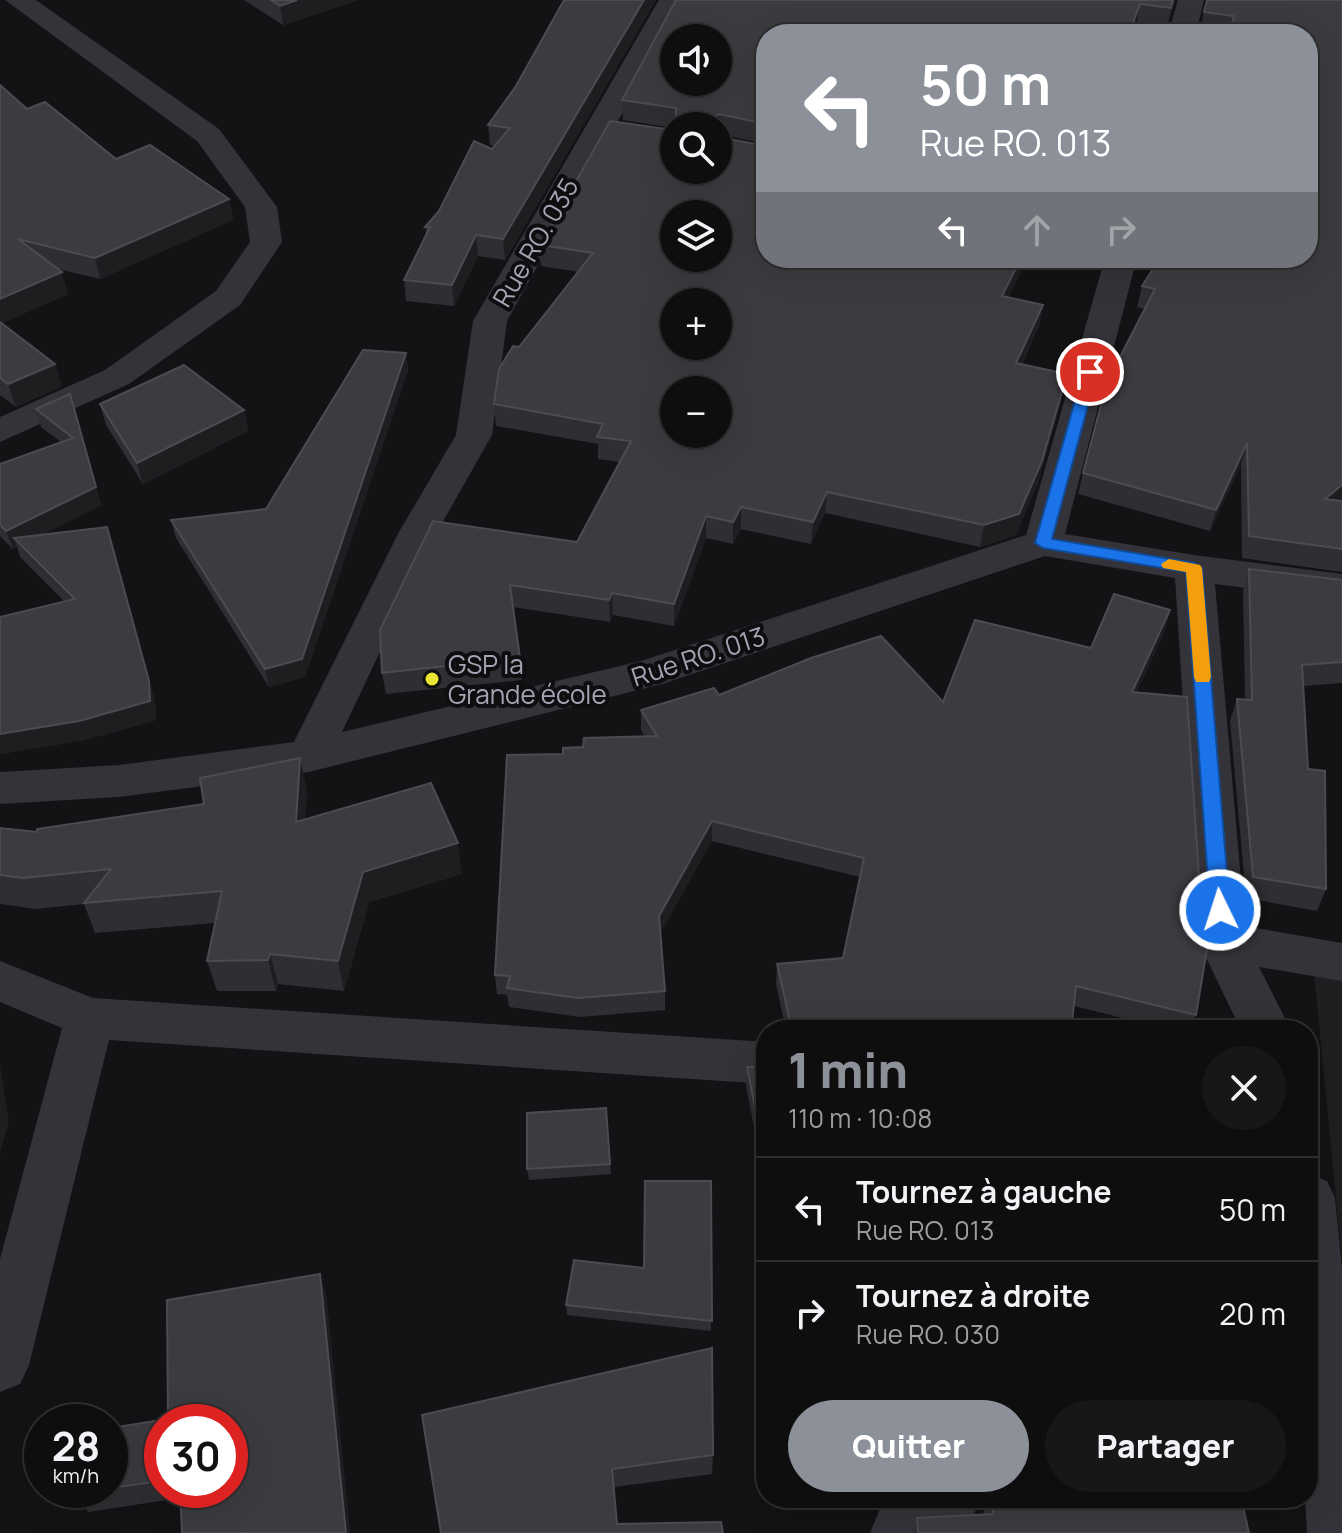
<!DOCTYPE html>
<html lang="fr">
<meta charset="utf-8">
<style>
body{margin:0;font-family:Manrope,sans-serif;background:#171718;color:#f1f3f6;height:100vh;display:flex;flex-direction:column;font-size:30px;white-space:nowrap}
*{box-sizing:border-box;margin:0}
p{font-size:26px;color:#9b9c9e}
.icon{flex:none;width:44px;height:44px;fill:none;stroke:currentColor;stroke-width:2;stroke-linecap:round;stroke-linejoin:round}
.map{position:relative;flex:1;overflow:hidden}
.sheet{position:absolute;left:756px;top:1020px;width:562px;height:488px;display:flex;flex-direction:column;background:#0e0e0f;border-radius:32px;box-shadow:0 8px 32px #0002,0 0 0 2px #2e2e2f}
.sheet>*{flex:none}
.guide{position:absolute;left:756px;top:24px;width:562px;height:244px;border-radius:32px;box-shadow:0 8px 32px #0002,0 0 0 2px #2e2e2f;background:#8c9099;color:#fff;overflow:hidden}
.tools{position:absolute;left:660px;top:24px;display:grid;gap:16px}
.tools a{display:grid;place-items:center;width:72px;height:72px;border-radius:50%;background:#0e0e0f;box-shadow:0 8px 32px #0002,0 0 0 2px #2e2e2f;font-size:40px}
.speed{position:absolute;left:24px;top:1404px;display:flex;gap:16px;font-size:40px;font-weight:700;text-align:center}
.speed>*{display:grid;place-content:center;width:104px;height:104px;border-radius:50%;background:#0e0e0f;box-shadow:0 8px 32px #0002,0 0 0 2px #2e2e2f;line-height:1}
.speed small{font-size:20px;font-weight:400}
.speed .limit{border:12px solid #d22;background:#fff;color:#111}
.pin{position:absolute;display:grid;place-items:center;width:68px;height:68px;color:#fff;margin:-34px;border:4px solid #fff;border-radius:50%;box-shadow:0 2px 8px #0007}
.me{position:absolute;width:88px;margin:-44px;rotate:356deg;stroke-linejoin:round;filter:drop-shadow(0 0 6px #0008)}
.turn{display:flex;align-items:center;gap:28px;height:168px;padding:0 32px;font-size:36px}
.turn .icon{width:104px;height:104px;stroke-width:2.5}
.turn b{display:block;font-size:56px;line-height:68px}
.lanes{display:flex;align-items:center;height:76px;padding:0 32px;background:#0003;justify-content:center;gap:40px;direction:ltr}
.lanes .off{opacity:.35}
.round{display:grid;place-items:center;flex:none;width:84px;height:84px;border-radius:42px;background:#171718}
.summary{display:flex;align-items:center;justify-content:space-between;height:136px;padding:0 32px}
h1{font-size:48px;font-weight:800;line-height:60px;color:#8c9099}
.action{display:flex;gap:16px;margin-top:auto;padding:16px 32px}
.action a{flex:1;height:92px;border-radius:48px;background:#8c9099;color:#fff;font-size:32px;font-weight:800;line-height:92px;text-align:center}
.action a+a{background:#171718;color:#f1f3f6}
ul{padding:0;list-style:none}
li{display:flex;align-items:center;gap:24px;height:104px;padding:0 32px;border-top:2px solid #2e2e2f}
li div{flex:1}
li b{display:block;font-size:30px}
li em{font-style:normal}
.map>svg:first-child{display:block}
.built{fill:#1f1e21}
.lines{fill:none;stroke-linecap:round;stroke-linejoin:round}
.minor{fill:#343339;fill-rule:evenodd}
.wall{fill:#2f2e32;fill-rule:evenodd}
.shaded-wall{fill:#1e1d20}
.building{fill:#3b3b40;stroke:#4c4b52;stroke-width:2;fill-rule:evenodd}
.route{fill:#1a73e8;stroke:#114b97;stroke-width:2}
.slow{fill:#f59e0b}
.poi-dot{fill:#ebe533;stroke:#0e0d0f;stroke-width:3}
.labels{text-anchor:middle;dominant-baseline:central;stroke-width:8;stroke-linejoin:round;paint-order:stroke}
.street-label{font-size:26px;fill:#a4a4b4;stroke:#0e0d0f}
.poi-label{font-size:26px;fill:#a4a4b4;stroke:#0e0d0f;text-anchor:start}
</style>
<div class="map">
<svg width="1342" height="1533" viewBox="0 0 1342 1533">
<rect width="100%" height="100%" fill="#131214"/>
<polygon class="built" points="1312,952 1342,957 1342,1262"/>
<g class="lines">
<g class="minor">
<polygon points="5,0 36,0 219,129 277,207 282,242 240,305 129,384 0,442 0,417 105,370 216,291 250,242 245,207 197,141"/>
<polygon points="659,0 685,0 507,321 492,435 437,532 342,732 641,661 1026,535 1105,258 1137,258 1065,534 1194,555 1342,574 1342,600 1215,584 1245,926 1342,943 1342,981 1259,967 1291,1030 1241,1030 1198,941 1175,578 1045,556 662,684 309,772 119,797 0,804 0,772 119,765 294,742 399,532 456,435 473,321"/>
<polygon points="1178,0 1204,0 1196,34 1168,34"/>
<polygon points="0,961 93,998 766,1042 766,1084 109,1040 29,1365 20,1384 0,1392 0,1259 62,1028 0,1002"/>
<polygon points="1308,1174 1327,1181 1335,1198 1342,1269 1342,1533 1307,1533 1305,1498 1308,1498"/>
<polygon points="899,1498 981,1498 972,1519 953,1533 870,1533 879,1511"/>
</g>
</g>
<g class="wall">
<polygon points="244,0 358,0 283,25"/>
<polygon points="564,0 656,0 505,260 478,256 454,306 406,301 404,280 426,235 425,227 495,146 490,145 488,125 516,86"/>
<polygon points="676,0 1175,0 1167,27 1137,23 1133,34 766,34 766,144 718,134 718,126 674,126 674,128 623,120 622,100"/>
<polygon points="1206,0 1342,0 1342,572 1242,558 1241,465 1210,531 1078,494 1083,473 1145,309 1137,307 1142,286 1308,34 1219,34 1200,31"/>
<polygon points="0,85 27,109 116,159 229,199 233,220 100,279 58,269 68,294 2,323 55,364 62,386 16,407 0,395"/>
<polygon points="540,245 766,258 1028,258 1008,298 1043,305 1039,326 1022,364 1063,395 1038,483 1016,535 980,547 825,513 811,544 741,529 733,544 706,538 674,626 613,615 610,622 513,607 522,680 386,694 382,673 380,630 577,542 620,462 598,459 598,444 496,426 494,404 519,347 579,272 541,266"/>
<polygon points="406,353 408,370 305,677 269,687 176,538 171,520 266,509"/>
<polygon points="70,394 101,505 41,535 155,700 156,720 85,740 0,754 0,617 65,602 20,557 17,547 13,549 0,536 0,464 61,442 41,427 36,409"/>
<polygon points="100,404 244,410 248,431 143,484 106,425"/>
<polygon points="1249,569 1342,580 1342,683 1303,686 1308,769 1326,889 1317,911 1246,898 1230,721 1237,699 1245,700 1243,591"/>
<polygon points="1170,610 1165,630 1136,693 1196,1015 1190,1030 1171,1030 1074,1006 1071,1030 786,1030 776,984 777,964 843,958 860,877 712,841 660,933 665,991 665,1010 580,1017 509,1007 507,995 497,994 495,975 563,754 583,747 645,737 641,730 641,710 719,695 943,702 1091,648"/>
<polygon points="307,790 305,819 462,874 369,902 344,991 278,984 276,991 217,991 207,961 215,923 95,933 84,904 36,909 0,904 0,828 37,832"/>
<polygon points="747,1067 766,1067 766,1189 746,1086"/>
<polygon points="606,1108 611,1174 529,1180 527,1169"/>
<polygon points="711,1181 711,1331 567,1315 566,1305 644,1268"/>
<path d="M 326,1294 L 350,1533 L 182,1533 L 180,1498 L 88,1512 L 76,1493 L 77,1490 L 110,1490 L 110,1428 L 168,1419 ZM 162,1422 L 230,1490 L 162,1490 Z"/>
<polygon points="422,1415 713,1455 712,1474 614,1487 617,1524 441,1533"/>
<polygon points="982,1498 1241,1498 1249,1533 913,1533 917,1518 984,1515"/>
</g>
<g class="shaded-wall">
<polygon points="297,0 358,0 283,25 280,6"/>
<polygon points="644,0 656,0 505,260 503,239"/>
<polygon points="1173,0 1175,0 1167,27 1171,8"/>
<polygon points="1140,4 1137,23 1133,34 1129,34"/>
<polygon points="719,114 718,134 718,126 715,126 715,117"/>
<polygon points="229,199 233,220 100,279 95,258"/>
<polygon points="476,235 478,256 454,306 452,285"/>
<polygon points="1021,258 1028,258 999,317 1002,296"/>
<polygon points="62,272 68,294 0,324 0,299"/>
<polygon points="1043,305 1039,326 1012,384 1016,363"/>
<polygon points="406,353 408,370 305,677 269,687 265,669"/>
<polygon points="55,364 62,386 16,407 8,384"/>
<polygon points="1067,374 1063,395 1038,483 1016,535 980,547 984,525"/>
<polygon points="70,394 101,505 21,545 14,538 17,547 13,549 6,531 96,487"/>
<polygon points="244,410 248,431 143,484 137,463"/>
<polygon points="1247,443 1241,465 1210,531 1216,510"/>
<polygon points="1342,485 1342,501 1325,499"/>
<polygon points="827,492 825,513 811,544 813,522"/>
<polygon points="741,507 741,529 733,544 733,522"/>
<polygon points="706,516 706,538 674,626 674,604"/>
<polygon points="107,527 155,700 156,720 85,740 0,754 0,734 150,701"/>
<polygon points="612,593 613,615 610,622 609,600"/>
<polygon points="1170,610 1165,630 1127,712 1132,692"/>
<polygon points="300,758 307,790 303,853 296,822"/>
<polygon points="712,821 712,841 659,935 659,916"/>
<polygon points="458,843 462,874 369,902 344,991 338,961 363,872"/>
<polygon points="270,954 278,984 276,991 268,960"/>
<polygon points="0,1064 9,1121 0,1153"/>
<polygon points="320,1274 326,1294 350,1533 346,1533"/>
</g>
<g class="building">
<polygon points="271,0 297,0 280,6"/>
<polygon points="564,0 644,0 503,239 476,235 452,285 404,280 430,227 425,227 439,211 474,141 492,149 510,128 488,125 516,86"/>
<path d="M 676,0 L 1173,0 L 1171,8 L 1140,4 L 1129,34 L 766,34 L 766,124 L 719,114 L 715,117 L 716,126 L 676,126 L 676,108 L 622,100 ZM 674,38 L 718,38 L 718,82 L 674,82 Z"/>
<polygon points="1207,0 1342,0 1342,485 1325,499 1342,501 1342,549 1249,536 1247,443 1216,510 1083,473 1107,382 1155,289 1142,286 1160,258 1308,258 1308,34 1230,34 1234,16 1204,12"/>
<polygon points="0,85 27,109 45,102 116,159 150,145 229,199 95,258 18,239 62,272 0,299"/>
<path d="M 610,121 L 674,130 L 674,170 L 718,170 L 718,137 L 766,146 L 766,258 L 1021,258 L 1002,296 L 1043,305 L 1016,363 L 1067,374 L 1042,461 L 1019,514 L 984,525 L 827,492 L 813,522 L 741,507 L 733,522 L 706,516 L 674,604 L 612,593 L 609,600 L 510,585 L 520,658 L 382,673 L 380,630 L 433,521 L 577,542 L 631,441 L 597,437 L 603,424 L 494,404 L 499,369 L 513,346 L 519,347 L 593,253 L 540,245 ZM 674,214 L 718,214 L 718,258 L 674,258 ZM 674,302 L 718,302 L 718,346 L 674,346 ZM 674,390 L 718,390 L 718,434 L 674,434 Z"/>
<polygon points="0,322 55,364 8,384 0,378"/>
<polygon points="363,350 406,353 302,659 265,669 171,520 266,509"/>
<polygon points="184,365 244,410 137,463 100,404"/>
<polygon points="70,394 96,487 6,531 0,525 0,464 73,438 36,409"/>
<polygon points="107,527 149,681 150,701 79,721 0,734 0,617 75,599 14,538"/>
<polygon points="1249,569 1342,580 1342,662 1302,665 1308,769 1325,771 1326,889 1253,877 1237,699 1252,700"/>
<polygon points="1114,594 1170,610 1132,692 1187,697 1202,922 1209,937 1196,1015 1076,986 1071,1030 792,1030 777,964 843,958 864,858 712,821 659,916 665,991 578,998 507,988 510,976 495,975 507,755 563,754 563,748 583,747 584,738 657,736 641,710 714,688 719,695 811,658 881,636 943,702 975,620 1091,648"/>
<polygon points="300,758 296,822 431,783 458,843 363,872 338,961 270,954 268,960 207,961 222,891 84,903 111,869 23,878 0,875 0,828 37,832 37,829 204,804 200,778"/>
<polygon points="747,1067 766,1067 766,1164"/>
<polygon points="606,1108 610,1164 527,1169 527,1113"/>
<polygon points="645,1181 711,1181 712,1321 566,1305 574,1260 644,1268"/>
<polygon points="320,1274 346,1533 182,1533 180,1490 230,1490 230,1422 162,1422 162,1481 110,1488 110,1428 168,1419 167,1300"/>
<polygon points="712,1348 713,1455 612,1469 617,1524 721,1522 723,1533 441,1533 422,1415"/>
<polygon points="77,1490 99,1490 76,1493"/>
<polygon points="991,1498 1241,1498 1249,1533 918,1533 917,1518 993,1514"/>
</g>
<polygon class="route" points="1090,368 1097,372 1052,539 1194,563 1202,568 1230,910 1227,916 1213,916 1210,910 1186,572 1043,548 1035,543 1083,372"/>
<polygon class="slow" points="1169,559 1200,565 1202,568 1211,677 1209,682 1196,682 1194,677 1186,572 1163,568 1161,564"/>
<circle class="poi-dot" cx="432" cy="679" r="8"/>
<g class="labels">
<g class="street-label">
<text transform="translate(535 242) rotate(-60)">Rue RO. 035</text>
<text transform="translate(698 656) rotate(-18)">Rue RO. 013</text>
</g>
<g class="poi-label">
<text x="448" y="664">GSP la<tspan x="448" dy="30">Grande école</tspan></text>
</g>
</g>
</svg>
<div class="tools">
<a><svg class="icon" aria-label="sound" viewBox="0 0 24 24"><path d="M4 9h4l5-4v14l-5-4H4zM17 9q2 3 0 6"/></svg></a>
<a><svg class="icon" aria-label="search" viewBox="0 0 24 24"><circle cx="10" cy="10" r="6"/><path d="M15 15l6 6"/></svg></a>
<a><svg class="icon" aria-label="layers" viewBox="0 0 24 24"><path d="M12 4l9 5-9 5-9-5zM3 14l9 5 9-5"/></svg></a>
<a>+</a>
<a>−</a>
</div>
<div class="speed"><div>28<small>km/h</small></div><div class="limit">30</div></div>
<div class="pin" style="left:1090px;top:372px;background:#d93025"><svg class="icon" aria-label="arrive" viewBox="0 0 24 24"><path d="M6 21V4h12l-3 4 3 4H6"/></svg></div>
<svg class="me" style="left:1220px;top:910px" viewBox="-20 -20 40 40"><circle r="17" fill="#1a73e8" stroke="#fff" stroke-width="3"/><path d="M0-11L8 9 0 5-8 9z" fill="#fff"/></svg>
<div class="guide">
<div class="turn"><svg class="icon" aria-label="left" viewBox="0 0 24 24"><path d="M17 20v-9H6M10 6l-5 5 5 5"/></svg><div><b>50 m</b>Rue RO. 013</div></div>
<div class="lanes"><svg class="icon" aria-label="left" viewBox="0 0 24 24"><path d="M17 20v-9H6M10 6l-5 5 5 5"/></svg><svg class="icon off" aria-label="ahead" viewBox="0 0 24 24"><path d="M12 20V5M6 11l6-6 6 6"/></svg><svg class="icon off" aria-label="right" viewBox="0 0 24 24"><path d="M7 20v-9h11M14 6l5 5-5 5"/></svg></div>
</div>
<section class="sheet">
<div class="summary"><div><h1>1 min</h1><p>110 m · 10:08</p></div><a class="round"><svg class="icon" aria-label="close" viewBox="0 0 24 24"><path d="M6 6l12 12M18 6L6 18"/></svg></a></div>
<ul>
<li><svg class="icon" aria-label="left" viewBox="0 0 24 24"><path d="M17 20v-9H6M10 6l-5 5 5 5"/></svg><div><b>Tournez à gauche</b><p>Rue RO. 013</p></div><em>50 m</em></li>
<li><svg class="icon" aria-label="right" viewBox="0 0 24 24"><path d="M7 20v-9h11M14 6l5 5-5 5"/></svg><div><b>Tournez à droite</b><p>Rue RO. 030</p></div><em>20 m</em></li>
</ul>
<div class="action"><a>Quitter</a><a>Partager</a></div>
</section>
</div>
